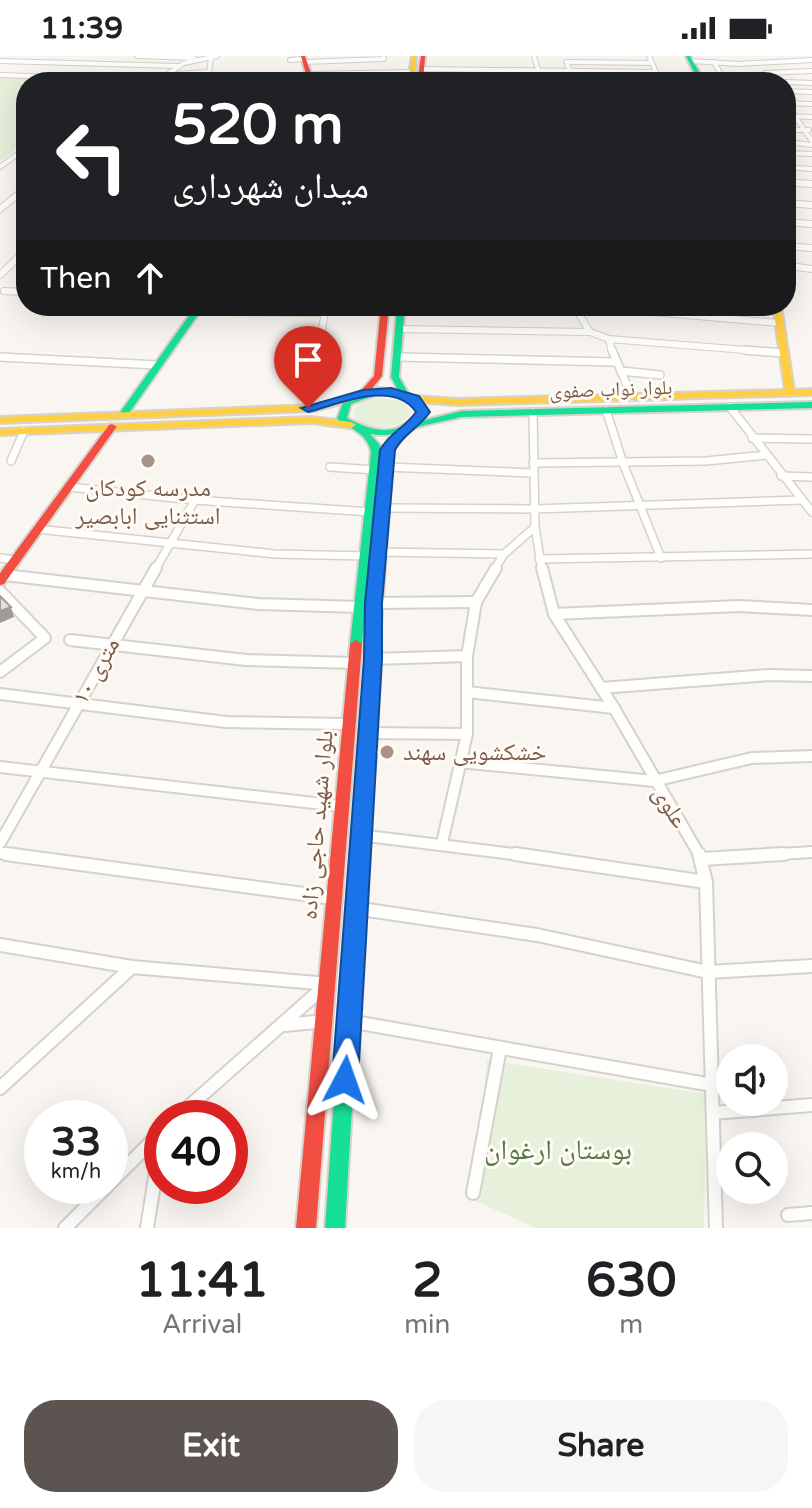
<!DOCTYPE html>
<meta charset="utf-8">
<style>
body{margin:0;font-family:"Varela Round","Noto Naskh Arabic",sans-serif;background:#f6f6f6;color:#202124;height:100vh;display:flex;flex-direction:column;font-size:30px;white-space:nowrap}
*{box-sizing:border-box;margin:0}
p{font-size:26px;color:#757577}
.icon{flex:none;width:44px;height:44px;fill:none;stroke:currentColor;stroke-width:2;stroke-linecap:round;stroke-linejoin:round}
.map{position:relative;height:1172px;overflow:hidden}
.sheet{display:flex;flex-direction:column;background:#fff;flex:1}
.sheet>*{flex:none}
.guide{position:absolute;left:16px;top:16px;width:780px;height:244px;border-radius:32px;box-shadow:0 8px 32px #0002;background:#202124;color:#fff;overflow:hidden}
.buttons{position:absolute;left:716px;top:988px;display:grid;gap:16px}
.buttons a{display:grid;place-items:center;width:72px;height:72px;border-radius:50%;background:#fff;box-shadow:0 8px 32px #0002;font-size:40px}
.speed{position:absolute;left:24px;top:1044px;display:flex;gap:16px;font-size:40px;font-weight:700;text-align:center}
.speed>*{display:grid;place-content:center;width:104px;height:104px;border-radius:50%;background:#fff;box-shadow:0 8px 32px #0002;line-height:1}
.speed small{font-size:20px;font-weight:400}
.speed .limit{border:12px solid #d22;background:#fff;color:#111}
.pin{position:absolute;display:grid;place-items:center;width:68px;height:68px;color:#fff;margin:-82px -34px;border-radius:50% 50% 50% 0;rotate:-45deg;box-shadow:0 0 8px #0007}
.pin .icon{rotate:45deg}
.me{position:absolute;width:88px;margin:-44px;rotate:4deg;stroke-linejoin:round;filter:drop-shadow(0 0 6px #0008)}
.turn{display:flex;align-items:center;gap:28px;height:168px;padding:0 24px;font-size:36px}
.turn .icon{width:104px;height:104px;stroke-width:2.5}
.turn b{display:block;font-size:56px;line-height:68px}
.then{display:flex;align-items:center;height:76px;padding:0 24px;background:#0003;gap:16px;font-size:30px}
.eta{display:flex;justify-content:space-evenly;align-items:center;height:136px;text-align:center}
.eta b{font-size:48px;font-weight:700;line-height:56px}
.button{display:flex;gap:16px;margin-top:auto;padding:16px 24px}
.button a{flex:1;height:92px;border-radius:32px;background:#5c5450;color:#fff;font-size:32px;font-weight:700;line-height:92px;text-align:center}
.button a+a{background:#f6f6f6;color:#202124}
.status{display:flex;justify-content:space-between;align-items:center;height:56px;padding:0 40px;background:#fff;direction:ltr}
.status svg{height:22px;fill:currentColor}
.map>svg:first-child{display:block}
.green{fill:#e7f0db}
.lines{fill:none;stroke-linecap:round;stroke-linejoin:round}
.street-far4-casing{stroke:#d7d1cb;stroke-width:6}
.street-far3-casing{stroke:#d7d1cb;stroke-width:8}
.street-far2-casing{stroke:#d7d1cb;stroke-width:10}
.street-far1-casing{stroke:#d7d1cb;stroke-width:14}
.street-casing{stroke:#d7d1cb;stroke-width:16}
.fast-casing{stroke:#d9d2cb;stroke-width:4}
.slow-casing{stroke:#d9d2cb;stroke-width:4}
.jam-casing{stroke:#d9d2cb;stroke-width:4}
.street-far4{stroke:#fefefd;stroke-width:4}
.street-far3{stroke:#fefefd;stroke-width:6}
.street-far2{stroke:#fefefd;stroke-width:7}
.street-far1{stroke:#fefefd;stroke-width:10}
.street{stroke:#fefefd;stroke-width:12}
.fast{fill:#16e098;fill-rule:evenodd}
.slow{fill:#ffcf43;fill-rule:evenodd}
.jam{fill:#f24e42;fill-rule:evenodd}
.shaded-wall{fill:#a19b96}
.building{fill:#e6ded7;stroke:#a19b96;stroke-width:2}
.route{fill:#1a73e8;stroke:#114b97;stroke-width:2}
.poi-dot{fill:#a69286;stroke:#fffaf3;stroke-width:3}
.labels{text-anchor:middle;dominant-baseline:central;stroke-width:6;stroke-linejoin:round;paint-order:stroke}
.far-street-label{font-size:20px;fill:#7a5c4d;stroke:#fffaf3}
.poi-label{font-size:24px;fill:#7a5c4d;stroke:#fffaf3}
.street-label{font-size:24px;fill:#7a5c4d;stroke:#fffaf3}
.near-park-label{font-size:28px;fill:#537a41;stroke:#fffaf3}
</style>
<div class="status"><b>11:39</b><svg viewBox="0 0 49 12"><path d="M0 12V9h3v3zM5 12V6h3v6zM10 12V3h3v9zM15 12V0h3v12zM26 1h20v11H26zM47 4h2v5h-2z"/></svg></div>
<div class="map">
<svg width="812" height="1172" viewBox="0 0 812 1172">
<rect width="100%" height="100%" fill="#f9f5f0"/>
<g class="green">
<polygon points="0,21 110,23 106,26 26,26 26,86 0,105"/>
<path d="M 379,341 L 404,346 L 411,355 L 410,360 C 396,374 373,374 356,364 L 353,354 L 362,345 Z"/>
<polygon points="487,1004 706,1038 704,1172 536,1172 474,1144"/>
</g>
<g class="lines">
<defs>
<g id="street-far4">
<polyline points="137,0 194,2"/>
<polyline points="534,0 539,17"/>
<polyline points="290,4 304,3"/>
<polyline points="0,5 178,10"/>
<polyline points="691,5 738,8 812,4"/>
<polyline points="305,6 384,3 383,0"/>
<polyline points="714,6 725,26"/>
<polyline points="420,13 656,16 649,0"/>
<polyline points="570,15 566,6 652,7"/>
<polyline points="765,17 812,15"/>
<polyline points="174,18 209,16"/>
<polyline points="309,18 413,16"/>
<polyline points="0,19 119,23 115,26"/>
<polyline points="745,22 769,22"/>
<polyline points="420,25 546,25"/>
<polyline points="156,26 184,7 217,0"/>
<polyline points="208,26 211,1"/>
<polyline points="786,26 812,27"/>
<polyline points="786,35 812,36"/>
<polyline points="786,47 812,85"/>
<polyline points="786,47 812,48"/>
<polyline points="786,60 812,61"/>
<polyline points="786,74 809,74"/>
<polyline points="796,87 812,89"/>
<polyline points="786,97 812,98"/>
<polyline points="0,111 26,92"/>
<polyline points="786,111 812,113"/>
<polyline points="786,126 812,128"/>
</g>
<g id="street-far3">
<polyline points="797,127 812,128"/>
<polyline points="786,147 812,149"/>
<polyline points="0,153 26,132"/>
<polyline points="786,166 812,168"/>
<polyline points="786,190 812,192"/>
<polyline points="790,210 812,213"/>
<polyline points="0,219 26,194"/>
<polyline points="4,235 26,236"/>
<polyline points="574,250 590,276 609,283 769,296"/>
<polyline points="583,250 779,267"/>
<polyline points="224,256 325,257"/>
<polyline points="400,273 590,276"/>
<polyline points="609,283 612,296"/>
<polyline points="318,296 326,250"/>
</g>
<g id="street-far2">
<polyline points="612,294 632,341"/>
<polyline points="744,294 783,297"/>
<polyline points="0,301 157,309"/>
<polyline points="398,301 615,306"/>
<polyline points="621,315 660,319"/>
<polyline points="730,351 812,456"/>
<polyline points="308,352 318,294"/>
<polyline points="606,354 623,407 661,502"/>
<polyline points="533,356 535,471 542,514"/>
<polyline points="752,382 812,383"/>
<polyline points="11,405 24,375"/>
<polyline points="533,407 706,405 766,399"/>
<polyline points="330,411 375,414"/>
<polyline points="386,411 532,417"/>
<polyline points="781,420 812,421"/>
<polyline points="69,431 195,444 370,456"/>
<polyline points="382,452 534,453 802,444"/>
<polyline points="37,473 275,498 367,500"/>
<polyline points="378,496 504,498"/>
<polyline points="0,502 15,504"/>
<polyline points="539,503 812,498"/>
<polyline points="155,514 195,444"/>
<polyline points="494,514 504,498 535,471"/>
</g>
<g id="street-far1">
<polyline points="542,512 554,558 614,652 700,800"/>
<polyline points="4,519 258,548 361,551"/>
<polyline points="0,535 45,582 0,616"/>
<polyline points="374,547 476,546"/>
<polyline points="554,558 739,550 812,554"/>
<polyline points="70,584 246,604 355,607"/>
<polyline points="373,603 467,600"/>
<polyline points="601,632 769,619 812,620"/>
<polyline points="467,636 614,652"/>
<polyline points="0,638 226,666 347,668"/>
<polyline points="367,677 467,678"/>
<polyline points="459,706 654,725 752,702 812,700"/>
<polyline points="0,711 340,750"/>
<polyline points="359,779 529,800"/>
<polyline points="0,787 156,512"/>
<polyline points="442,787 467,678 467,600 476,546 496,512"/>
<polyline points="0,797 21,800"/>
<polyline points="752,800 812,796"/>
</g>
<g id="street">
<polyline points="6,798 333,842"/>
<polyline points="515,798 706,826"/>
<polyline points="699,798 706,826 716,1172"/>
<polyline points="702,803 784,798"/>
<polyline points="354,852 537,879 708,916 812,910"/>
<polyline points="0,889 132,911 328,928"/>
<polyline points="349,965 712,1029"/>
<polyline points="285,969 325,965"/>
<polyline points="0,1032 132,911"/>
<polyline points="713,1057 812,1049"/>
<polyline points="176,1062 325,930"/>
<polyline points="110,1127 162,1075"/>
<polyline points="473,1137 500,992"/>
<polyline points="788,1159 812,1157"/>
<polyline points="65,1172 107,1130"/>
<polyline points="147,1172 162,1078"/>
</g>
<g id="fast">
<polygon points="686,0 690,0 705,26 699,26"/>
<polygon points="196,250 204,250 127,360 121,360 119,358"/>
<path d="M 397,250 L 405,250 L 399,321 L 408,337 L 418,343 L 428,356 L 421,365 L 461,355 L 812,346 L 812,352 L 461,361 C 446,365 430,367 415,372 C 399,377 387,381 370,378 L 380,389 L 381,396 L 362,588 L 356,592 L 350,588 L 371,396 C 367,377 351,373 337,363 L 344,344 L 377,332 L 398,334 L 391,321 ZM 378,338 C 395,339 409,341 418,356 C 398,382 373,376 347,362 L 351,348 Z"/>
<polygon points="365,695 370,696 372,700 345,1172 325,1172 358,700 360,696"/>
</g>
<g id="slow">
<polygon points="412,0 416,0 414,26 408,26"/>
<polygon points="773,250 781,250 794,334 812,333 812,339 458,349 414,346 409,343 414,340 458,343 785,334"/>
<polygon points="352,339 355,340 355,344 314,355 0,367 0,361 314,349"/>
<polygon points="311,361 351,366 356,369 351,372 311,367 0,379 0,373"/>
<polygon points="402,372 407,375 395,386 393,394 372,700 370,704 360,704 358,700 383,394 388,383"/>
</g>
<g id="jam">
<polygon points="301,0 305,0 314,26 308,26"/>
<polygon points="421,0 425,0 423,26 417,26"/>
<polygon points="381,250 389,250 382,320 367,339 364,340 359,337 374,320"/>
<polygon points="112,368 117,371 115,373 4,528 0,529 0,517 109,369"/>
<polygon points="356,584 362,588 316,1172 296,1172 350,588"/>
</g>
</defs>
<use href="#street-far4" class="street-far4-casing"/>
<use href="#street-far3" class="street-far3-casing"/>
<use href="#street-far2" class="street-far2-casing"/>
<use href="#street-far1" class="street-far1-casing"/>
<use href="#street" class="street-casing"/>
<use href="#fast" class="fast-casing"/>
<use href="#slow" class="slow-casing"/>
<use href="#jam" class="jam-casing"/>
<use href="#street-far4" class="street-far4"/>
<use href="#street-far3" class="street-far3"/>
<use href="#street-far2" class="street-far2"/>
<use href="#street-far1" class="street-far1"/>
<use href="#street" class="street"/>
<use href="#fast" class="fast"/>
<use href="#slow" class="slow"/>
<use href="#jam" class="jam"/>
</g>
<polygon class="shaded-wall" points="11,551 14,561 0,567 0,555"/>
<polygon class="building" points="0,540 11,551 0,555"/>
<path class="route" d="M 391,332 L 419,340 L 430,356 C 418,373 403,378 395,394 L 382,547 L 382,603 L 358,1024 L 354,1033 L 345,1037 L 336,1033 L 332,1024 L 364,603 L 365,547 L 380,394 C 390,376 405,372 416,356 C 394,323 339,348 308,356 L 301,352 L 363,334 Z"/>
<g class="poi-dot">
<circle cx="148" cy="405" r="8"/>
<circle cx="387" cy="696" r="8"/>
</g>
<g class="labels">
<g class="far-street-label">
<text transform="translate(611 334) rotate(-2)">بلوار نواب صفوی</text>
</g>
<g class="poi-label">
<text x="148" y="432">مدرسه کودکان<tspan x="148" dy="28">استثنایی ابابصیر</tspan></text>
<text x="403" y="696" text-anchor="start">خشکشویی سهند</text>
</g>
<g class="street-label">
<text transform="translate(96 615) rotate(-61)">۱۰ متری</text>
<text transform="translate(670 751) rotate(58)">علوی</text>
<text transform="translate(317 769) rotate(-85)">بلوار شهید حاجی زاده</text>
</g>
<g class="near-park-label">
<text x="558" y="1094">بوستان ارغوان</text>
</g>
</g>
</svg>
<div class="buttons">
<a><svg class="icon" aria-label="sound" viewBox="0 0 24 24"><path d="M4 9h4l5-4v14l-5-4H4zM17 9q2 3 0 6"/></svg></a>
<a><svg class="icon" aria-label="search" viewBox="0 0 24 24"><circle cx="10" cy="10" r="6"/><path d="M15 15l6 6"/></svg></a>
</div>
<div class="speed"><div>33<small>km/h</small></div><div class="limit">40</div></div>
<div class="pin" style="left:308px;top:352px;background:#d93025"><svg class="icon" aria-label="arrive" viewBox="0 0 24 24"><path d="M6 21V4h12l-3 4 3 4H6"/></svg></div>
<svg class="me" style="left:345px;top:1024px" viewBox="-20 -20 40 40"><path d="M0-17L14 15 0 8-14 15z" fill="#1a73e8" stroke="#fff" stroke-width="4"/></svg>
<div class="guide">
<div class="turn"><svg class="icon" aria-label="left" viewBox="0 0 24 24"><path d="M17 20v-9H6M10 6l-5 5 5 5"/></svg><div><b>520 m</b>میدان شهرداری</div></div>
<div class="then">Then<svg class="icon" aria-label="ahead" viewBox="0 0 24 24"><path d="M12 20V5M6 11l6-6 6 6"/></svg></div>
</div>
</div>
<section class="sheet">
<div class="eta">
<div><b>11:41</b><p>Arrival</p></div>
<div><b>2</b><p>min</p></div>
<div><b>630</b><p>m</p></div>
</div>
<div class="button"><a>Exit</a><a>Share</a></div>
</section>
